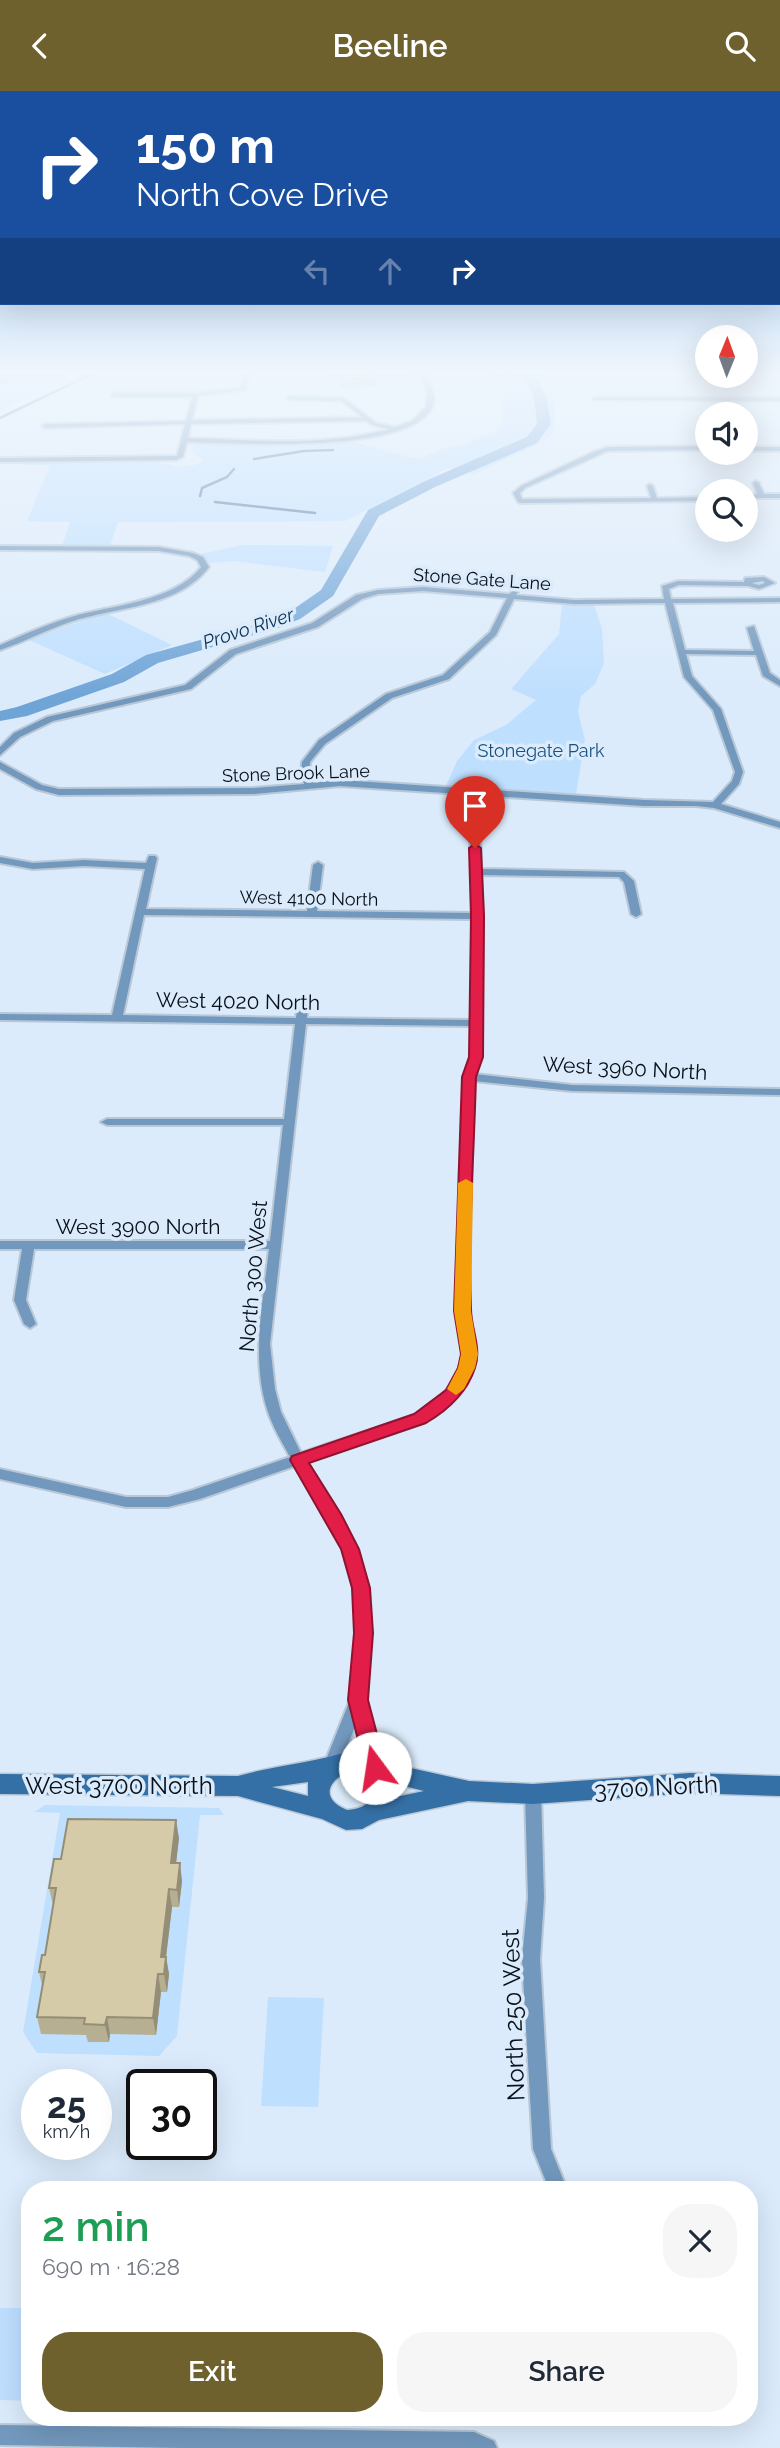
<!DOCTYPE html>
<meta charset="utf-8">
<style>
body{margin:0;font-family:Raleway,sans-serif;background:#f6f6f7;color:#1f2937;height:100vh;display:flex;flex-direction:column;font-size:26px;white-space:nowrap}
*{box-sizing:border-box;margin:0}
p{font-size:23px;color:#747a83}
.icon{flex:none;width:38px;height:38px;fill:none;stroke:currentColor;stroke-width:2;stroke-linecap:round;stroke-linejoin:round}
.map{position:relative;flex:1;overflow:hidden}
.panel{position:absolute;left:21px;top:2090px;width:737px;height:245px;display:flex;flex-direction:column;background:#fff;border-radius:28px;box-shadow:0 7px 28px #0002}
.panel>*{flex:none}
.top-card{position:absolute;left:0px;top:0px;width:780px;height:214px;box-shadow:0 7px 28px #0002;background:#1a4fa0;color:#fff;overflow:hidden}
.needle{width:46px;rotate:1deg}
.fabs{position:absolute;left:695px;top:234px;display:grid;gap:14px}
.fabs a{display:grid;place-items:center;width:63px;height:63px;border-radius:50%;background:#fff;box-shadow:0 7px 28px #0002;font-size:35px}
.speed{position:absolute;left:21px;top:1978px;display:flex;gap:14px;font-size:35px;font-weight:700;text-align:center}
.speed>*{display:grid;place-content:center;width:91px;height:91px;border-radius:50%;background:#fff;box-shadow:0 7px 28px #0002;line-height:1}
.speed small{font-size:18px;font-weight:400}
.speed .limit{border:4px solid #111;border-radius:10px;background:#fff;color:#111}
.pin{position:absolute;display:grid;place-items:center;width:60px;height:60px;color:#fff;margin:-72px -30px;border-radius:50% 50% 50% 0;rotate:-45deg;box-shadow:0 0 7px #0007}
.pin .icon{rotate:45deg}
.me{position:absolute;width:77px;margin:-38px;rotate:346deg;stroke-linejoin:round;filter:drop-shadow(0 0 5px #0008)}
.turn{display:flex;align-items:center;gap:24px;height:147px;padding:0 21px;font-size:32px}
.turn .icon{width:91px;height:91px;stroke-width:2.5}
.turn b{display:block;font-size:49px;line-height:60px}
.lanes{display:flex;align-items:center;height:66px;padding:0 21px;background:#0003;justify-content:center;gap:35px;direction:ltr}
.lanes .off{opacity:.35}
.round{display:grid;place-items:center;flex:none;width:74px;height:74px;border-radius:28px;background:#f6f6f7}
.headline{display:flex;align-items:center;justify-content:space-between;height:119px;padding:0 21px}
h1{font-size:42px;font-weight:600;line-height:52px;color:#1e9e55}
.cta{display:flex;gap:14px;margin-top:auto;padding:14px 21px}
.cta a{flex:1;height:80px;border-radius:28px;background:#6f612e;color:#fff;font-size:28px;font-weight:600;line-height:80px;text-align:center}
.cta a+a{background:#f6f6f7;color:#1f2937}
header{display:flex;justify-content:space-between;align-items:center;height:91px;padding:0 21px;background:#6f612e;color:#fff;font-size:32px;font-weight:600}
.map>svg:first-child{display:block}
.green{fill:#bfdfff}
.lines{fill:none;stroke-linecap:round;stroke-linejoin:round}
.stream{stroke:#50789e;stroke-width:2.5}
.canal{fill:#6fa4d7;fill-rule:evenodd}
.river{fill:#6fa4d7;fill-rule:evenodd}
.street-casing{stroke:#b9c8d7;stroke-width:4}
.secondary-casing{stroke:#b9c8d7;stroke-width:3}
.street{fill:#7298bd;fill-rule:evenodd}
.secondary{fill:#346fa5;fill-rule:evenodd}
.wall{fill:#b7af91}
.shaded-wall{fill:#958e76}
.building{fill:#d5cba9;stroke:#958e76;stroke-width:2}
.route{fill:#e11d48;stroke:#92132f;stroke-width:2}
.slow{fill:#f59e0b}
.labels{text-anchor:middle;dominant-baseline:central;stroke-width:7;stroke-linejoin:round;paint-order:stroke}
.far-street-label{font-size:18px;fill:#08111a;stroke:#dbebfb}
.far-park-label{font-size:18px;fill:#185282;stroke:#dbebfb}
.far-water-label{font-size:19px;font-style:italic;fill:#083152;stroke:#dbebfb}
.street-label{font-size:21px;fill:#08111a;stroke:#dbebfb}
.near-street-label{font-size:24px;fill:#08111a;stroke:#dbebfb}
</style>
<header><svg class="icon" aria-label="back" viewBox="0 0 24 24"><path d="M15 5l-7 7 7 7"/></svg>Beeline<svg class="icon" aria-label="search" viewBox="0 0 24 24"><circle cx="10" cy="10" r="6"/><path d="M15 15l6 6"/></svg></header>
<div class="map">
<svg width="780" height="2357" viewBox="0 0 780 2357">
<rect width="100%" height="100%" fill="#dbebfb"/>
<g class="green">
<polygon points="350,280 413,280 418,298 332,299 325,283"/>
<polygon points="487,280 543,280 555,310 554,341 544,351 474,383 449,377 345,430 118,431 110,455 62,455 70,431 27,430 50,374 21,374 23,371 156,371 180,376 195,374 204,369 191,361 195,352 352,351 418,368 445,357 463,354 497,340 503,333 503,298"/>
<polygon points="59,281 67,288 0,320 0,282"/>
<polygon points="243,454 333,455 325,481 234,470 210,472 200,463"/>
<polygon points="562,512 594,513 602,538 604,572 595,593 581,605 578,621 585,649 576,703 446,695 457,670 474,649 506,634 536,609 511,598 559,543"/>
<polygon points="104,521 172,554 105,583 29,549"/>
<polygon points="45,1714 219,1717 224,1724 200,1724 177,1945 159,1965 37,1962 23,1941 60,1722 34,1721"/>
<polygon points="268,1906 324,1907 318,2016 261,2015"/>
<polygon points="0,2217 30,2217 30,2310 0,2309"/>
</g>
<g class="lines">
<g class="stream">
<polyline points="0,327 98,280"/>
<polyline points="254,368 304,360 333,359"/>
<polyline points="200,405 202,397 227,386 234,378"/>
<polyline points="215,411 315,422"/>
</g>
<polygon class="canal" points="6,287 13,289 0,295 0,290"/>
<polygon class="river" points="520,280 532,280 546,305 551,333 537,352 435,396 379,425 333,505 300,528 281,536 158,572 124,591 27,625 0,630 0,620 17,616 112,583 146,564 269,530 288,522 321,499 368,419 425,390 527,346 537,333 534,305"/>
<defs>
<g id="street">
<path d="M 246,280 L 252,280 L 245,299 L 198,305 L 192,329 L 362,326 L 341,310 L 290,309 L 287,307 L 290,305 L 344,307 L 376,332 L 395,336 L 412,330 L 426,316 L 427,303 L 420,280 L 426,280 C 429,291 438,307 432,317 C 406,364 235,352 187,351 L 183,366 L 176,369 L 0,371 L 0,367 L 177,365 L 185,333 L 45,337 L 42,335 L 45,333 L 186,330 L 192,306 L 114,306 L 111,304 L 114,302 L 195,302 L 238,297 L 240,297 ZM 366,330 L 372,334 L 389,338 C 325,356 254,349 188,347 L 191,333 Z"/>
<polygon points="594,306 780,306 780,310 592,309"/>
<polygon points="707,355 707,359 608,360 525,397 520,402 522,408 651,407 647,395 650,393 653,395 657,407 707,406 707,410 520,412 518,411 513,402 521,395 593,361 608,356"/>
<rect x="746" y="356" width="34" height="4"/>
<polygon points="756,390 759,392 764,403 780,403 780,407 746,407 746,403 757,403 753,392"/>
<path d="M 0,455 L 159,456 L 193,462 L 203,466 L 209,476 C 178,517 115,516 70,531 C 46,539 24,551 0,559 L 0,554 C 23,544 47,533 71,526 C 111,514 174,511 201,476 L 197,469 L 189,465 L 159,460 L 0,459 Z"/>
<path d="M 764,486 L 775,492 L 759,498 L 748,495 L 679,494 L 669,498 L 671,508 L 780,507 L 780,511 L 673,512 L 685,559 L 754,560 L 747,537 L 754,535 L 770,582 L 780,589 L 780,595 L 763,585 L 756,564 L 686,563 L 692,585 L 721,618 L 743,681 L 739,693 L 721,713 L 780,731 L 780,737 L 714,717 L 696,715 L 644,715 L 340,695 L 254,703 L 59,704 L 36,698 L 0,678 L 0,671 L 42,694 L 59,698 L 254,697 L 304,693 L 301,682 L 302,671 L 319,649 L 386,603 L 443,584 L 490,541 L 507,507 L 423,500 L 378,503 L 362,508 L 318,536 L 236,563 L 191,598 L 53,630 L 20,646 L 0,664 L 0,656 L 14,642 L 47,626 L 185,594 L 230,559 L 312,532 L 356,504 L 378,499 L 423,496 L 509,503 L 514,499 L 518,501 L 516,504 L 574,509 L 664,508 L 662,495 L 678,490 L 744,491 L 745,487 ZM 763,490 L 765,492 L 759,494 L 752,492 ZM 514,508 L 574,513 L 665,512 L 684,586 L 713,619 L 735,681 L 732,690 L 713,711 L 644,709 L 340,689 L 313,692 L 309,682 L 310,671 L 325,653 L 392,607 L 449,588 L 496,544 Z"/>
<path d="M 475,740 L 480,743 L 481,778 L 624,781 L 634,790 L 641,823 L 636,826 L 631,823 L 624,791 L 619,786 L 481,784 L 483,825 L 481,966 L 475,983 L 572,994 L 780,998 L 780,1004 L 572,1000 L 474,990 L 468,1220 L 475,1263 L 466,1295 L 442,1320 L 425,1330 L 306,1371 L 340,1424 L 357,1458 L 368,1497 L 370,1542 L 365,1610 L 383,1677 L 381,1682 L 375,1684 L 369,1682 L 356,1633 L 337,1681 L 331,1683 L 325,1681 L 323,1676 L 350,1609 L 356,1542 L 354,1497 L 343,1458 L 329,1430 L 295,1375 L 200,1408 L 168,1416 L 126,1416 L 0,1388 L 0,1378 L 126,1406 L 168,1406 L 193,1399 L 290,1366 C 282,1351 272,1335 267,1318 C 251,1266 263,1211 269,1158 L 34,1158 L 26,1209 L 36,1233 L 30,1237 L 24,1233 L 14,1209 L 22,1158 L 0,1158 L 0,1150 L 270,1150 L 283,1034 L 107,1034 L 101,1031 L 107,1028 L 284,1028 L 295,933 L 0,929 L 0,923 L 112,924 L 145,778 L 84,775 L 33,778 L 0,772 L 0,766 L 33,772 L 84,769 L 146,772 L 149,765 L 155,765 L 157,767 L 146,818 L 307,820 L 313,774 L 318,771 L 323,774 L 317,820 L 473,822 L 470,743 ZM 144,824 L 473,828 L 471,929 L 307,927 L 308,912 L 303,909 L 298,912 L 296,927 L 123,924 ZM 306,933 L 471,935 L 471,966 L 464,986 L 456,1220 L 463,1263 L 455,1290 L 432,1314 L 415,1324 L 301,1362 L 281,1321 L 275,1298 L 270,1253 Z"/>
<polygon points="533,1696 539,1698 541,1703 544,1807 540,1868 551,2058 567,2098 549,2098 533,2058 522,1868 528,1807 525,1703 527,1698"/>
<polygon points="0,2334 474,2341 494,2350 497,2357 179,2357 0,2354"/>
</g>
<path id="secondary" d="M 353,1659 L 379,1670 L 469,1690 L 533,1693 L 690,1682 L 780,1685 L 780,1705 L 690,1702 L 533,1713 L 468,1710 L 379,1729 L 362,1738 L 346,1739 L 322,1728 L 238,1705 L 0,1703 L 0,1683 L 238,1685 C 276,1674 315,1672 353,1659 ZM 353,1679 C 383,1691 379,1717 347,1719 C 318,1707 329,1687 353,1679 ZM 308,1691 L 308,1705 L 272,1696 ZM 396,1693 L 424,1700 L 396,1706 Z"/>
</defs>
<use href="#street" class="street-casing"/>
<use href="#secondary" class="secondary-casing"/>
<use href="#street" class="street"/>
<use href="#secondary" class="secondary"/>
</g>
<g class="wall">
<polygon points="336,280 375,280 377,286 377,295 341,297 336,283"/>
<polygon points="179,1747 176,1772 182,1790 179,1816 172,1816 166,1866 169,1883 167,1901 161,1901 156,1944 110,1943 109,1951 88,1951 86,1944 41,1943 37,1926 42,1894 39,1881 45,1864 53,1814 49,1797 61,1768"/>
</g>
<g class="shaded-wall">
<polygon points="176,1729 179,1747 174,1790 171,1772"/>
<polygon points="180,1772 182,1790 179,1816 177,1799"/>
<polygon points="169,1798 172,1816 166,1866 169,1883 167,1901 161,1866"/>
<polygon points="158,1883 161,1901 156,1944 153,1927"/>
<polygon points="107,1926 110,1943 109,1951 105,1934"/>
</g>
<g class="building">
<polygon points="338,280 375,280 377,286 341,288"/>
<polygon points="68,1728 176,1729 171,1772 180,1772 177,1799 169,1798 161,1866 166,1866 164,1883 158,1883 153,1927 107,1926 105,1934 84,1933 85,1927 37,1926 45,1881 39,1881 42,1864 45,1864 56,1797 49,1797 54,1768 61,1768"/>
</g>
<linearGradient id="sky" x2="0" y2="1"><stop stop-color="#77aee1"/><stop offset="0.46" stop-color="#eff6fd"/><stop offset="1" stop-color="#eff6fd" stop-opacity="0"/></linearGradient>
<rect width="780" height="610" fill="url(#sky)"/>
<path class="route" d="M 475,753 L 481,757 L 484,825 L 483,966 L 476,986 C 474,1063 468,1141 471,1218 C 471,1237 482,1258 475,1277 C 467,1302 448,1319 426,1332 L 309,1372 L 341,1423 L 359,1458 L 370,1497 L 373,1542 L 368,1609 L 386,1677 L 382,1684 L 375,1686 L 368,1684 L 365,1677 L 348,1609 L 354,1542 L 352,1497 L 341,1458 L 290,1369 L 292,1365 L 414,1323 L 446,1299 L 458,1277 L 461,1263 L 454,1220 L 462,986 L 469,966 L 471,825 L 469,757 Z"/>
<polygon class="slow" points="466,1088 473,1092 471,1220 478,1263 475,1277 464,1298 456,1304 447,1298 458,1277 461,1263 454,1220 458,1092"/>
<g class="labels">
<g class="far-street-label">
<text transform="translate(482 488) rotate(4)">Stone Gate Lane</text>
<text transform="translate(296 682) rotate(-2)">Stone Brook Lane</text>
<text transform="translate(309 807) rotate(1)">West 4100 North</text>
</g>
<g class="far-park-label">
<text x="541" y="659">Stonegate Park</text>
</g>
<g class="far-water-label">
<text transform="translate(248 537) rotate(-18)">Provo River</text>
</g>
<g class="street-label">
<text transform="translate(238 910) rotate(1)">West 4020 North</text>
<text transform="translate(625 977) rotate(3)">West 3960 North</text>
<text x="138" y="1135">West 3900 North</text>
<text transform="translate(253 1185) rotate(-85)">North 300 West</text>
</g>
<g class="near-street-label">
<text x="119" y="1694">West 3700 North</text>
<text transform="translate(656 1696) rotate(-3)">3700 North</text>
<text transform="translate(513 1924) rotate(-92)">North 250 West</text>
</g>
</g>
</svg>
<div class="fabs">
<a><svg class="needle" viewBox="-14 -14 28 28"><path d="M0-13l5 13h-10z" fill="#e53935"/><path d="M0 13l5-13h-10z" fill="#747a83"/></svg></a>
<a><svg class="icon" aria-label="sound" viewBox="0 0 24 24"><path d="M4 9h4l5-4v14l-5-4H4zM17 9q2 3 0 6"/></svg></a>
<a><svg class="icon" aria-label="search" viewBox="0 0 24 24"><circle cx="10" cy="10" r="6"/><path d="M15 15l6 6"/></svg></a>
</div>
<div class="speed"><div>25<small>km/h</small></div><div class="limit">30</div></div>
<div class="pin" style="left:475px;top:757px;background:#d93025"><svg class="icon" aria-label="arrive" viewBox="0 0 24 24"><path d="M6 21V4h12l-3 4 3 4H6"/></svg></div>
<svg class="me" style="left:375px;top:1677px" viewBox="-20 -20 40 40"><circle r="19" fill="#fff"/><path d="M0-13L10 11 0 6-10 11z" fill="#e11d48"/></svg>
<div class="top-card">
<div class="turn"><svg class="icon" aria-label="right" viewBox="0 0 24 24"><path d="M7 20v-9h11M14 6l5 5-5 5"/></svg><div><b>150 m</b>North Cove Drive</div></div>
<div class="lanes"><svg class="icon off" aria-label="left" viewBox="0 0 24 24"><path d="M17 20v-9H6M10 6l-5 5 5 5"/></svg><svg class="icon off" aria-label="ahead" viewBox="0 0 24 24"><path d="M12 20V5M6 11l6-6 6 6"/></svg><svg class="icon" aria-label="right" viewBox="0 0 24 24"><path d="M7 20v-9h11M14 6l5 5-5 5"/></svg></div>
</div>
<section class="panel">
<div class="headline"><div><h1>2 min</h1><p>690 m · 16:28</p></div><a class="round"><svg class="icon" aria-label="close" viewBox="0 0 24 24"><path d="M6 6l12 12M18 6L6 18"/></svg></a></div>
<div class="cta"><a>Exit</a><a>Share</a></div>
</section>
</div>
